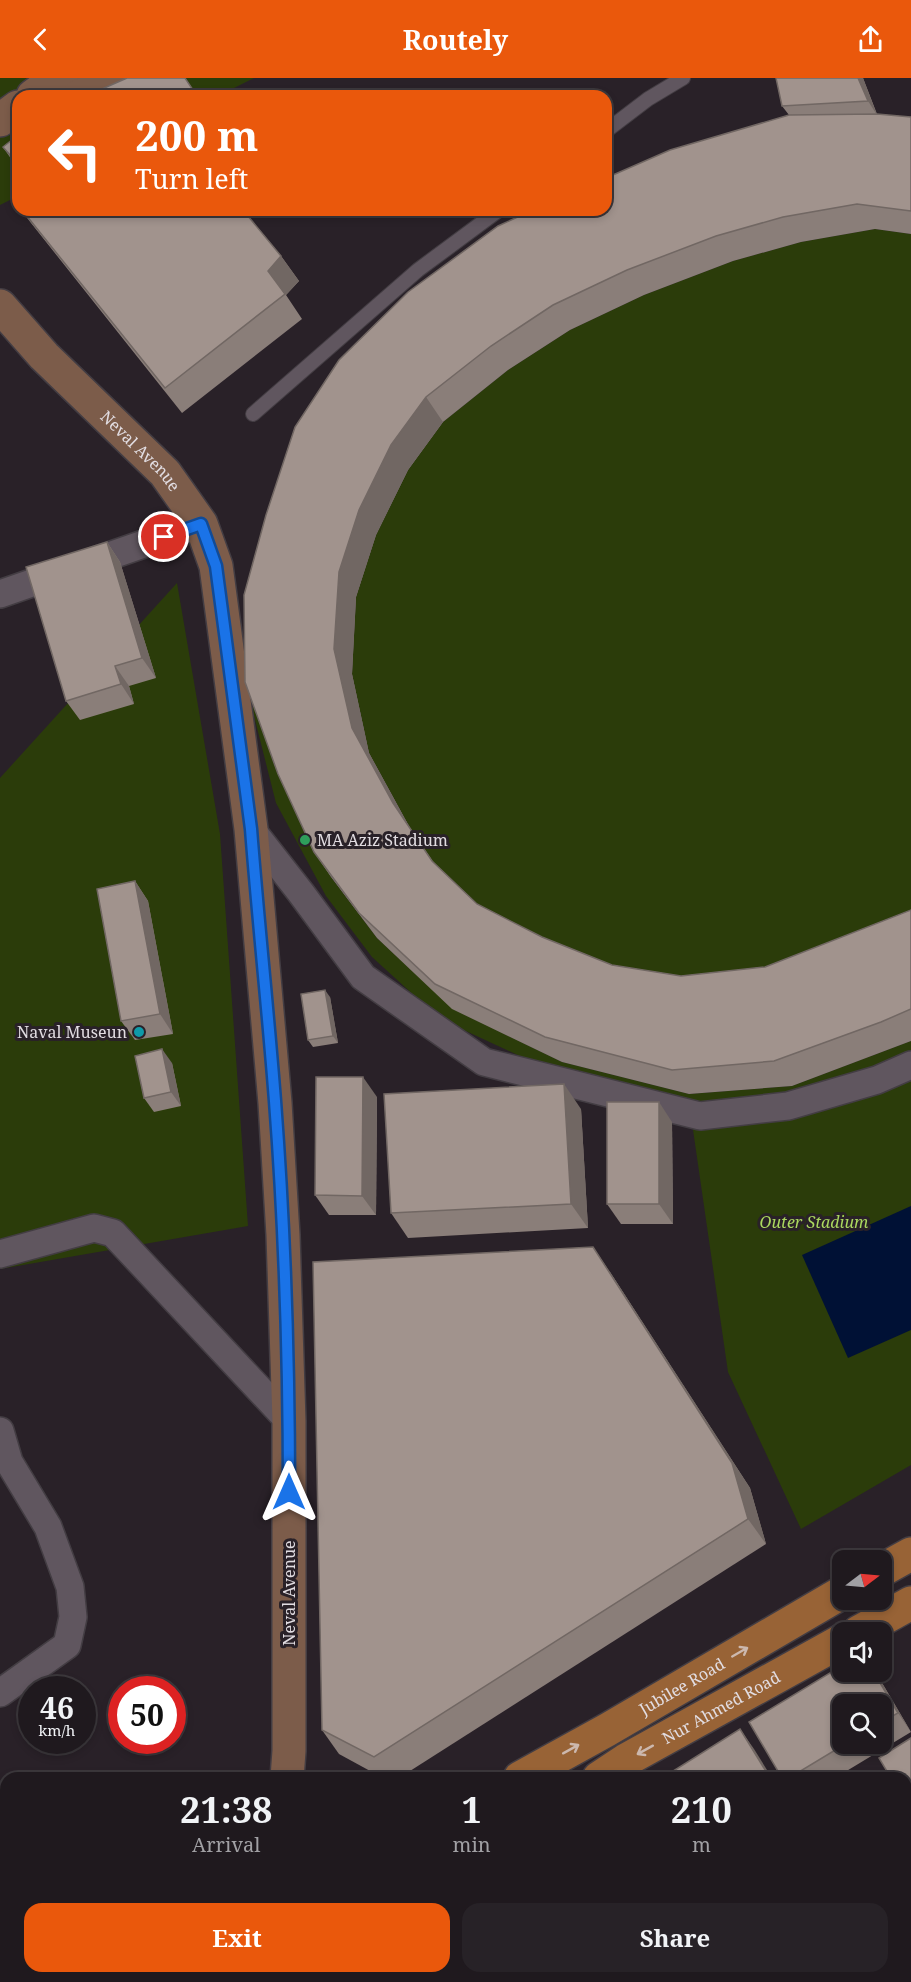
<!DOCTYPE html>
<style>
body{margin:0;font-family:"Noto Serif",serif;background:#272227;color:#f1f3f6;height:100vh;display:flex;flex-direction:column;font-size:22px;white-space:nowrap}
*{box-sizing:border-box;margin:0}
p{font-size:20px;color:#a1a0a4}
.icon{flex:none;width:33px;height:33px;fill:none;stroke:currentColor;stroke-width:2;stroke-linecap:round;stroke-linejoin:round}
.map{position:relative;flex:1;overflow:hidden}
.drawer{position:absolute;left:0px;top:1694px;width:912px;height:212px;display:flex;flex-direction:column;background:#1f191e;border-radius:18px 18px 0 0;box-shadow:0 3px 9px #0003,0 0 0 2px #3c383c}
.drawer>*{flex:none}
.hud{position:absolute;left:12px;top:12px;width:600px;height:126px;border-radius:18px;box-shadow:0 3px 9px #0003,0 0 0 2px #3c383c;background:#ea580c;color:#fff;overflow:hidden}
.needle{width:39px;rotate:74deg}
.fabs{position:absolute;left:832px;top:1472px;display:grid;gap:12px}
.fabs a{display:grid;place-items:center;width:60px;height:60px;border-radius:12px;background:#1f191e;box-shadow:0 3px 9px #0003,0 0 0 2px #3c383c;font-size:30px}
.speed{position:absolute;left:18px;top:1598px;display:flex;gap:12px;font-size:30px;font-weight:700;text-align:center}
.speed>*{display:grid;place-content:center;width:78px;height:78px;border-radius:50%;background:#1f191e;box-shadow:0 3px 9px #0003,0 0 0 2px #3c383c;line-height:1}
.speed small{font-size:15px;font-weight:400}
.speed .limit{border:9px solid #d22;background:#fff;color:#111}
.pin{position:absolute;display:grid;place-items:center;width:51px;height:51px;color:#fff;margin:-26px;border:3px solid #fff;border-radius:50%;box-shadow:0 2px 6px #0007}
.me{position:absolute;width:66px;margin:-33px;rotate:0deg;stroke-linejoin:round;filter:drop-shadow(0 0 4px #0008)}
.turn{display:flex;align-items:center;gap:21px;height:126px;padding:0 24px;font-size:27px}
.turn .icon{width:78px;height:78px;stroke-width:2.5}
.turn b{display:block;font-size:42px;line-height:51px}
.eta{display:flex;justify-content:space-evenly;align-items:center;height:102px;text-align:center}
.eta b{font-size:36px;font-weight:700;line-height:42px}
.action{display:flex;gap:12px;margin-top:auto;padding:12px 24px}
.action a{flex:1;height:69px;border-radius:18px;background:#ea580c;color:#fff;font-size:24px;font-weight:700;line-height:69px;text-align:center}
.action a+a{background:#272227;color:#f1f3f6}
header{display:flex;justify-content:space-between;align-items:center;height:78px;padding:0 24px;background:#ea580c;color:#fff;font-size:27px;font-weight:700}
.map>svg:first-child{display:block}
.green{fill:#2b3c0a}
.water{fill:#001135}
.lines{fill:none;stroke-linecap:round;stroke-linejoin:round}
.service-casing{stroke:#433d43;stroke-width:16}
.minor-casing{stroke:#433d43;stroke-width:30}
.secondary-casing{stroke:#433d43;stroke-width:36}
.primary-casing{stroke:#433d43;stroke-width:36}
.service{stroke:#60565f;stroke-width:14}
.minor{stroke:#60565f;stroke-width:27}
.secondary{stroke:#7c5c4a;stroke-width:33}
.primary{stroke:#986336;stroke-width:33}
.wall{fill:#8a7e79;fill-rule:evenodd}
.shaded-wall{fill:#716763}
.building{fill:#a1938d;stroke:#716763;stroke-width:1.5}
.oneway{stroke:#ccb8ae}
.route-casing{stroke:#114b97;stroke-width:15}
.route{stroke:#1a73e8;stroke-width:10}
.leisure-dot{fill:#2e9e5b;stroke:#292128;stroke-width:2}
.culture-dot{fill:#0f9aa8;stroke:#292128;stroke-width:2}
.labels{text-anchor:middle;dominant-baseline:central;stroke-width:6;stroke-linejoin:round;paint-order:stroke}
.street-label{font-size:16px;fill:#e2dde2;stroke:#292128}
.poi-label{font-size:16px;fill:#e2dde2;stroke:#292128;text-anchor:start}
.park-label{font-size:16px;font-style:italic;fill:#abd85f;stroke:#292128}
</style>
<header><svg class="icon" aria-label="back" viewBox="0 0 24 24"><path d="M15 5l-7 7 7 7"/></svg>Routely<svg class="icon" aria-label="share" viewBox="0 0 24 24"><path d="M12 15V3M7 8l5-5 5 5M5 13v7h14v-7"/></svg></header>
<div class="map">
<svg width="911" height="1904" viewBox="0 0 911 1904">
<rect width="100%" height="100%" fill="#292128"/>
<g class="green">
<polygon points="0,0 254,0 218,18 18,18 18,118 0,127"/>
<polygon points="906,40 911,41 911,62 807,62 687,96 515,172 426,239 356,307 313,374 283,462 261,542 263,629 295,721 331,799 377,860 453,931 562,984 689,1016 792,1008 911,963 911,1387 801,1451 728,1294 689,1024 565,999 440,941 372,879 326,818 276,725 253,634 252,533 266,450 288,383 343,294 415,225 509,158 567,132 606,132 606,115 690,77 781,49"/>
<polygon points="875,151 911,156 911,864 782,913 560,884 449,808 410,750 369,675 352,596 356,519 376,457 408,392 443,344 508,292 570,252 644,217 733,183 801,164"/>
<polygon points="177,505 220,756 248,1148 0,1191 0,700"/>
</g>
<polygon class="water" points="911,1128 911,1252 848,1280 802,1177"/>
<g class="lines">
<defs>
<g id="service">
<polyline points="606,53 648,21 683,0"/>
<polyline points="253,336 418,192 499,132"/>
</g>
<g id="minor">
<polyline points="0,516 201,446"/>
<polyline points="251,751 301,815 363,899 484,984 700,1038 788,1028 877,1002 911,987"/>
<polyline points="0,1176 94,1150 113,1155 289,1343"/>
<polyline points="0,1353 9,1384 48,1449 70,1509 73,1539 67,1567 0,1615"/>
<polyline points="686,1899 688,1904"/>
</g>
<g id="secondary">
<polyline points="33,18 45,9 64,0"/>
<polyline points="79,18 126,0"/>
<polyline points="0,42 18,29"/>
<path id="s1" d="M 0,228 L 44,278 L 165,395 L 201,446 L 216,488 L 251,751 L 275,1025 L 283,1157 L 289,1343 L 289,1673 L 287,1700"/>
</g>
<g id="primary">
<polyline points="882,1492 911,1476"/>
<polyline points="859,1554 911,1525"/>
<path id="s2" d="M 520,1700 L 607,1652 L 843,1514"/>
<path id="s3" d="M 599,1700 L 626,1682 L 843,1562"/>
<polyline points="209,1904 216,1899"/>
<polyline points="265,1904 272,1899"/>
</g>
</defs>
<use href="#service" class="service-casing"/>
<use href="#minor" class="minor-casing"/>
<use href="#secondary" class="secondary-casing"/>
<use href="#primary" class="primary-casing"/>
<use href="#service" class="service"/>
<use href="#minor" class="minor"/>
<use href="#secondary" class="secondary"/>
<use href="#primary" class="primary"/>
</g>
<g class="wall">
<polygon points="776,0 863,0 877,36 911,39 911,156 875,151 801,164 733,183 644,217 570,252 508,292 443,344 408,392 376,457 356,519 352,596 369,675 410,750 434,785 477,826 542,859 612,887 681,898 765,889 911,832 911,963 792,1008 689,1016 562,984 452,931 377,860 331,799 314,774 266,437 789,37 782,28"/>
<polygon points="18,57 18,91 3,69"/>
<polygon points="21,132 243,132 281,178 299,203 286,217 302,241 182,335 31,145"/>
<polygon points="107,464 120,484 156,600 129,608 134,626 80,642 66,623"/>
<polygon points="135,803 148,823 173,956 135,962 121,943"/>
<polygon points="330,919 338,965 313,969 308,962"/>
<polygon points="172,985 181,1028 154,1034 144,1020"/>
<polygon points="377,1019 376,1137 329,1137 315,1117"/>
<polygon points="581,1031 588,1150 408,1160 391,1135"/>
<polygon points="672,1044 673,1146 621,1146 607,1126"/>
<polygon points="610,1194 750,1410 766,1466 399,1700 383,1700 339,1676 322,1652"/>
<path d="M 875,1593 L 911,1654 L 835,1700 L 782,1700 ZM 882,1626 L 882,1665 L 843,1665 Z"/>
<polygon points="415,1899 458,1899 451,1904 418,1904"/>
<polygon points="565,1899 651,1899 654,1904 567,1904"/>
<polygon points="704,1899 878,1899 881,1904 788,1904 786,1901 787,1904 705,1904"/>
</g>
<g class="shaded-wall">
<polygon points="858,0 863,0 877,37 868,23"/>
<polygon points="281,178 299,203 286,217 268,193"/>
<polygon points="426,319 443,344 408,392 376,457 356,519 352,596 369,675 410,750 449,808 393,725 352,650 334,571 339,494 359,432 391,367"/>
<polygon points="107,464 120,484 156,600 142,580"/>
<polygon points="115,588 129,608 134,626 121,606"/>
<polygon points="135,803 148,823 173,956 160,936"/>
<polygon points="325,912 330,919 338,965 333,958"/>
<polygon points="162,971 172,985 181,1028 171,1014"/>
<polygon points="363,999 377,1019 376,1137 362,1118"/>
<polygon points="564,1006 581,1031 588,1150 571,1126"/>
<polygon points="659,1024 672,1044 673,1146 659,1126"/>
<polygon points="593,1169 610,1194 750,1410 766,1466 748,1441"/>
<polygon points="873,1593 875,1593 911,1654 898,1635"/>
<polygon points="740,1651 754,1671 772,1700 770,1700"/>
<polygon points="906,1884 911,1897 911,1904 906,1890"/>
<polygon points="372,1899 377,1899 379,1904 375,1904"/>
<polygon points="776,1899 784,1899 787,1904 777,1904"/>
<polygon points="874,1899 878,1899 881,1904 876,1904"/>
</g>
<g class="building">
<polygon points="127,0 185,0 197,18 86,18"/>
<polygon points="776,0 858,0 868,23 782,28"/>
<polygon points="877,36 911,39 911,133 857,126 783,139 716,158 627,192 553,227 491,268 426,319 391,367 359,432 339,494 334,571 352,650 393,725 432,783 477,826 542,859 612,887 681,898 765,889 911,832 911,931 881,944 774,983 672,992 545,959 435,906 359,835 314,774 278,696 245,604 244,517 266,437 295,349 339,282 408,214 498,148 533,132 606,132 606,100 670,72 789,37"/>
<polygon points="18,57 18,86 3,69"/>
<polygon points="18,117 18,126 13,121"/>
<polygon points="22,132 243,132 281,178 268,193 285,216 165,310"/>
<polygon points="107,464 142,580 115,588 121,606 66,623 26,489"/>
<polygon points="135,803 160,936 121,943 97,811"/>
<polygon points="325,912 333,958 308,962 301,916"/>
<polygon points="162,971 171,1014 144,1020 135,978"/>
<polygon points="316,999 363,999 362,1118 315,1117"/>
<polygon points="564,1006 571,1126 391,1135 384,1016"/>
<rect x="607" y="1024" width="52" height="102"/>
<polygon points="593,1169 732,1385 748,1441 374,1679 322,1652 313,1184"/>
<polygon points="843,1587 843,1593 873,1593 898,1635 882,1644 882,1626 843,1626 843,1665 847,1665 789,1700 782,1700 749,1644"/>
<polygon points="740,1651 770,1700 662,1700"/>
<polygon points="911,1660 911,1731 906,1723 906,1700 891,1700 879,1680"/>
<polygon points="906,1890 911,1904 882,1904 880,1899 906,1899"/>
<polygon points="337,1899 372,1899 375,1904 330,1904"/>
<polygon points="415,1899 428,1899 420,1904 418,1904"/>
<polygon points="565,1899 611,1899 600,1904 567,1904"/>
<polygon points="704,1899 776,1899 777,1904 705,1904"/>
<polygon points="795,1899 874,1899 876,1904 796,1904"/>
</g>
<defs><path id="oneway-shaft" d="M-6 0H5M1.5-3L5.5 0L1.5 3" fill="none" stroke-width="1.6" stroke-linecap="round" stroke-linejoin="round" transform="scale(1.5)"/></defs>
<g class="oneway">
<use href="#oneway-shaft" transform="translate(740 1574) rotate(-30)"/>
<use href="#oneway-shaft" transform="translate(571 1671) rotate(-29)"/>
<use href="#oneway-shaft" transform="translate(645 1672) rotate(151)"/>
</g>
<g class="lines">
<defs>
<path id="route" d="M 164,459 L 201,446 L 216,488 L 251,751 C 258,841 268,932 275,1023 C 285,1153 289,1284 289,1414"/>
</defs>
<use href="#route" class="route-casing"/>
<use href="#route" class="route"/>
</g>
<circle class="leisure-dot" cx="305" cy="762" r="6"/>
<circle class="culture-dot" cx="139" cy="954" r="6"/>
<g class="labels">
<g class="street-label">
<text stroke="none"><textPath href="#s1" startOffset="202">Neval Avenue</textPath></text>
<text transform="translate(289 1515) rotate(-90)">Neval Avenue</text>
<text stroke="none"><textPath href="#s2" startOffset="186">Jubilee Road</textPath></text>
<text stroke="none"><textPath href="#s3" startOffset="141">Nur Ahmed Road</textPath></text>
</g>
<g class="poi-label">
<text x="317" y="762">MA Aziz Stadium</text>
<text x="127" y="954" text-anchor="end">Naval Museun</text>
</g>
<g class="park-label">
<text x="814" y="1144">Outer Stadium</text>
</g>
</g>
</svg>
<div class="fabs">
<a><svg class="needle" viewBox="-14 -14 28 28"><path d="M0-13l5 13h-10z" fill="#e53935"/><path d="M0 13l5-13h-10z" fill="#a1a0a4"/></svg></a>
<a><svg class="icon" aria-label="sound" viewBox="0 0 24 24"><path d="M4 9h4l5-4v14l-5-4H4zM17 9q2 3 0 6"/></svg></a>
<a><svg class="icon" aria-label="search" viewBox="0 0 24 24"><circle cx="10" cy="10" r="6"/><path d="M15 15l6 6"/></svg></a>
</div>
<div class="speed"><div>46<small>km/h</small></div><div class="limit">50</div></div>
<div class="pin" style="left:164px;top:459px;background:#d93025"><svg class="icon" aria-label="arrive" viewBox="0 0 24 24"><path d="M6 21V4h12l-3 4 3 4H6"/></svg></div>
<svg class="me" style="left:289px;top:1414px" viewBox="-20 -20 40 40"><path d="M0-17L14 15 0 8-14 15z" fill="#1a73e8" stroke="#fff" stroke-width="4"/></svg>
<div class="hud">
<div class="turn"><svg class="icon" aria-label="left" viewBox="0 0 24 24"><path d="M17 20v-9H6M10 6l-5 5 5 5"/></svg><div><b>200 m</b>Turn left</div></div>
</div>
<section class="drawer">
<div class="eta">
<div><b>21:38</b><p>Arrival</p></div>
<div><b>1</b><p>min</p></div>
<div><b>210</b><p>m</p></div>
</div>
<div class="action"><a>Exit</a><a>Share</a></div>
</section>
</div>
